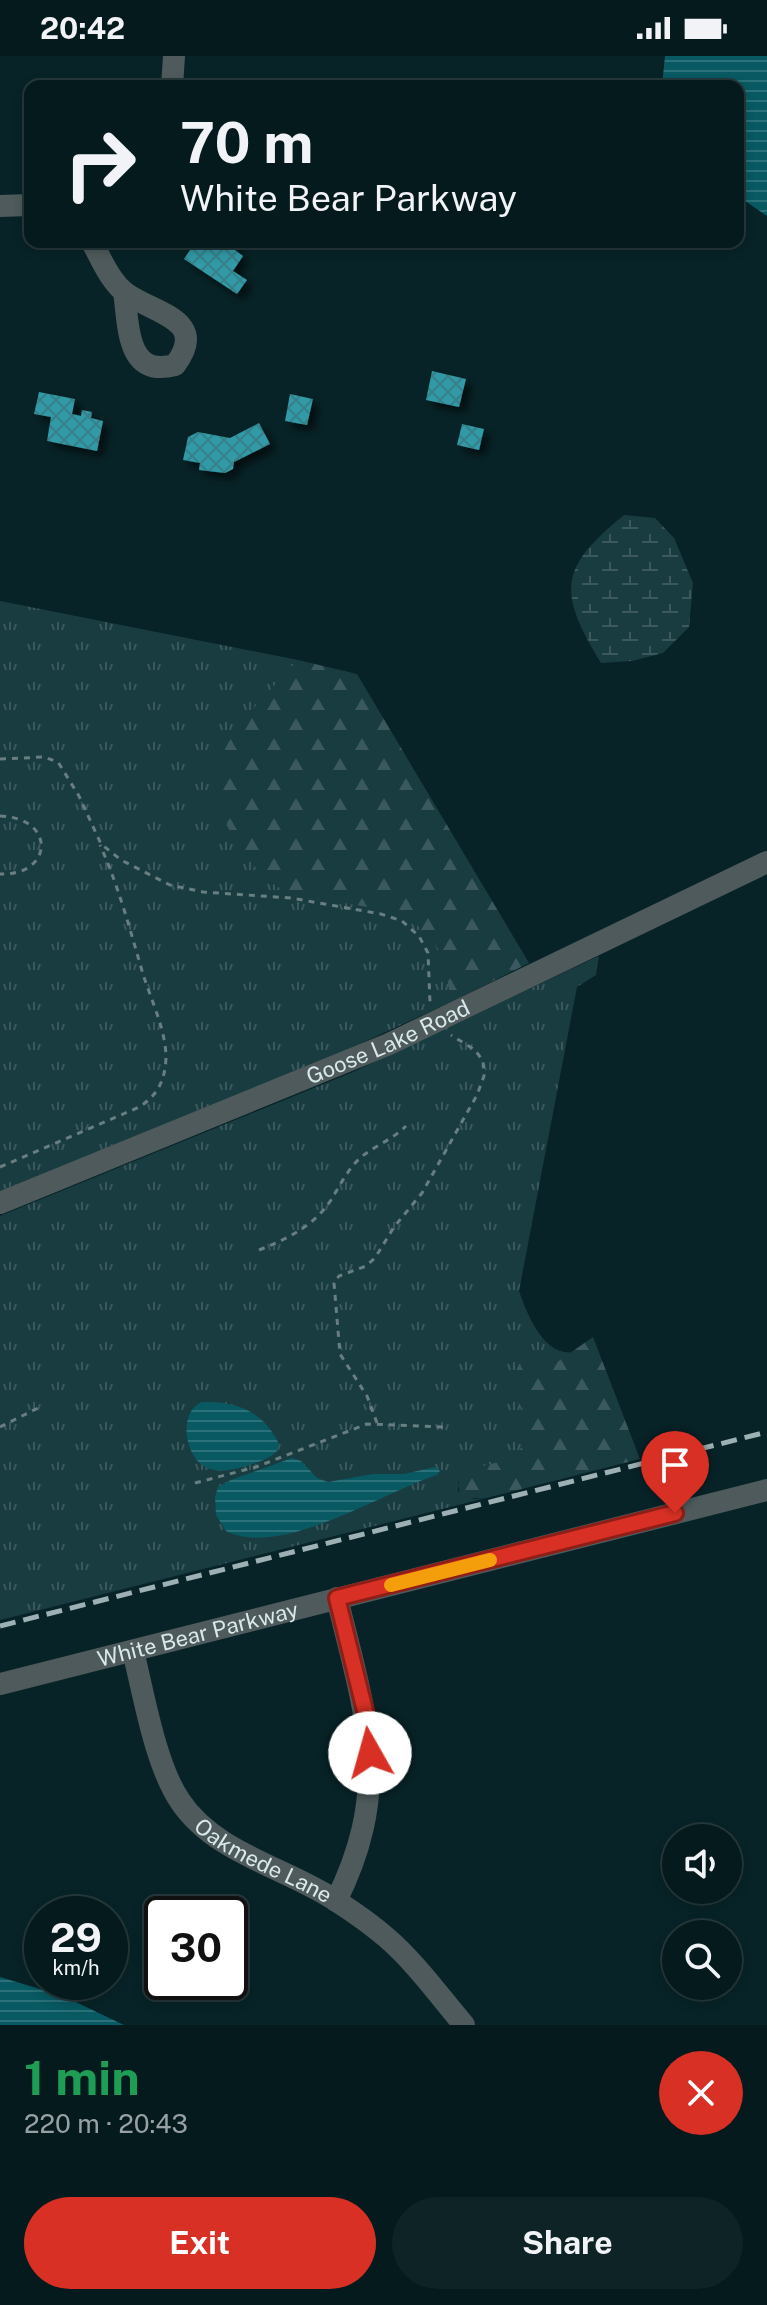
<!DOCTYPE html>
<meta charset="utf-8">
<style>
body{margin:0;font-family:"Public Sans",sans-serif;background:#0e2326;color:#f1f3f6;height:100vh;display:flex;flex-direction:column;font-size:30px;white-space:nowrap}
*{box-sizing:border-box;margin:0}
p{font-size:26px;color:#97a1a4}
.icon{flex:none;width:44px;height:44px;fill:none;stroke:currentColor;stroke-width:2;stroke-linecap:round;stroke-linejoin:round}
.map{position:relative;height:1969px;overflow:hidden}
.details{display:flex;flex-direction:column;background:#051a1d;flex:1}
.details>*{flex:none}
.hud{position:absolute;left:24px;top:24px;width:720px;height:168px;border-radius:16px;box-shadow:0 4px 12px #0003,0 0 0 2px #26383b;background:#051a1d;color:#f1f3f6;overflow:hidden}
.controls{position:absolute;left:662px;top:1768px;display:grid;gap:16px}
.controls a{display:grid;place-items:center;width:80px;height:80px;border-radius:50%;background:#051a1d;box-shadow:0 4px 12px #0003,0 0 0 2px #26383b;font-size:40px}
.speed{position:absolute;left:24px;top:1840px;display:flex;gap:16px;font-size:40px;font-weight:700;text-align:center}
.speed>*{display:grid;place-content:center;width:104px;height:104px;border-radius:50%;background:#051a1d;box-shadow:0 4px 12px #0003,0 0 0 2px #26383b;line-height:1}
.speed small{font-size:20px;font-weight:400}
.speed .limit{border:4px solid #111;border-radius:12px;background:#fff;color:#111}
.pin{position:absolute;display:grid;place-items:center;width:68px;height:68px;color:#fff;margin:-82px -34px;border-radius:50% 50% 50% 0;rotate:-45deg;box-shadow:0 0 8px #0007}
.pin .icon{rotate:45deg}
.me{position:absolute;width:88px;margin:-44px;rotate:353deg;stroke-linejoin:round;filter:drop-shadow(0 0 6px #0008)}
.turn{display:flex;align-items:center;gap:28px;height:168px;padding:0 24px;font-size:36px}
.turn .icon{width:104px;height:104px;stroke-width:2.5}
.turn b{display:block;font-size:56px;line-height:68px}
.round{display:grid;place-items:center;flex:none;width:84px;height:84px;border-radius:42px;background:#0e2326}
.overview{display:flex;align-items:center;justify-content:space-between;height:136px;padding:0 24px}
h1{font-size:48px;font-weight:700;line-height:60px;color:#1e9e55}
.button{display:flex;gap:16px;margin-top:auto;padding:16px 24px}
.button a{flex:1;height:92px;border-radius:48px;background:#d93025;color:#fff;font-size:32px;font-weight:700;line-height:92px;text-align:center}
.button a+a{background:#0e2326;color:#f1f3f6}
.status{display:flex;justify-content:space-between;align-items:center;height:56px;padding:0 40px;background:#051a1d;direction:ltr}
.status svg{height:22px;fill:currentColor}
.map>svg:first-child{display:block}
.grass{fill:url(#grass-tufts)}
.forest{fill:url(#forest-firs)}
.wetland{fill:url(#wetland-marsh)}
.water{fill:url(#water-rules)}
.building{fill:url(#building-cross-hatch);filter:url(#shadow)}
.lines{fill:none;stroke-linecap:round;stroke-linejoin:round}
.path{stroke:#687e81;stroke-width:3;stroke-dasharray:6 6;stroke-linecap:butt}
.minor{stroke:#4e5a5b;stroke-width:22}
.rail{stroke:#9db0b3;stroke-width:5;stroke-dasharray:16 8;stroke-linecap:butt}
.route-casing{stroke:#8d1f18;stroke-width:20}
.route{stroke:#d93025;stroke-width:14}
.slow{stroke:#f59e0b;stroke-width:14}
.labels{text-anchor:middle;dominant-baseline:central;stroke-width:8;stroke-linejoin:round;paint-order:stroke}
.street-label{font-size:22px;fill:#d9e8ea;stroke:#00191d}
</style>
<div class="status"><b>20:42</b><svg viewBox="0 0 49 12"><path d="M0 12V9h3v3zM5 12V6h3v6zM10 12V3h3v9zM15 12V0h3v12zM26 1h20v11H26zM47 4h2v5h-2z"/></svg></div>
<div class="map">
<svg width="767" height="1969" viewBox="0 0 767 1969">
<defs>
<pattern id="grass-tufts" width="24" height="20" patternUnits="userSpaceOnUse" patternTransform="scale(2)"><rect width="24" height="20" fill="#193c41"/><path d="M3 7l-1-3M5 7V3M7 7l1-3M15 17l-1-3M17 17v-4M19 17l1-3" fill="none" stroke="#3a585d"/></pattern>
<pattern id="forest-firs" width="22" height="20" patternUnits="userSpaceOnUse" patternTransform="scale(2)"><rect width="22" height="20" fill="#193c41"/><path d="M5 1l3.5 6h-7zM16 11l3.5 6h-7z" fill="#3a585d"/></pattern>
<pattern id="wetland-marsh" width="20" height="14" patternUnits="userSpaceOnUse" patternTransform="scale(2)"><rect width="20" height="14" fill="#193c41"/><path d="M1 5h8M5 5V1M11 12h8M15 12V8" fill="none" stroke="#3a585d"/></pattern>
<pattern id="water-rules" width="6" height="5" patternUnits="userSpaceOnUse" patternTransform="scale(2)"><rect width="6" height="5" fill="#085962"/><path d="M0 2.5h6" fill="none" stroke="#2b7179"/></pattern>
<pattern id="building-cross-hatch" width="8" height="8" patternUnits="userSpaceOnUse" patternTransform="scale(2)"><rect width="8" height="8" fill="#3199a6"/><path d="M0 0l8 8M0 8l8-8" fill="none" stroke="#368089"/></pattern>
<filter id="shadow"><feDropShadow dx="6" dy="6" stdDeviation="4" flood-color="#0009"/></filter>
</defs>
<rect width="100%" height="100%" fill="#072327"/>
<g class="grass">
<polygon points="0,545 298,604 289,615 478,865 464,940 331,1001 0,1135"/>
<path d="M 599,900 L 596,919 L 577,931 L 519,1235 C 527,1258 544,1302 575,1296 L 557,1306 L 544,1306 L 573,1395 L 458,1426 L 458,1435 L 474,1443 L 486,1442 L 0,1564 L 0,1160 L 353,1016 Z"/>
</g>
<g class="forest">
<path d="M 298,604 L 357,618 L 529,907 L 451,946 C 447,920 444,892 423,874 C 389,845 334,850 294,838 C 268,830 255,812 240,791 C 230,776 220,759 216,741 C 205,693 268,637 298,604 Z"/>
<path d="M 593,1281 L 640,1403 L 486,1442 L 467,1442 L 460,1438 L 458,1428 C 471,1401 509,1414 521,1392 C 535,1366 506,1338 518,1311 L 530,1304 L 557,1306 Z"/>
</g>
<path class="wetland" d="M 624,459 L 655,462 L 674,482 L 693,527 L 689,571 L 663,597 L 632,605 L 601,607 C 557,535 559,512 624,459 Z"/>
<g class="water">
<polygon points="665,0 767,0 767,160 738,140 738,30 662,30"/>
<path d="M 202,1346 C 237,1345 263,1355 279,1388 L 277,1395 C 268,1404 255,1407 243,1411 C 230,1414 217,1417 205,1411 C 184,1399 178,1356 202,1346 Z"/>
<path d="M 292,1402 L 301,1405 L 317,1422 L 328,1426 L 373,1418 L 404,1418 L 435,1411 L 440,1415 L 437,1419 C 383,1436 280,1503 226,1475 L 216,1459 L 215,1441 L 218,1431 L 231,1424 Z"/>
<polygon points="0,1921 63,1940 124,1969 0,1969"/>
</g>
<g class="building">
<polygon points="195,186 231,186 237,190 235,194 243,200 233,215 247,224 237,238 184,203"/>
<polygon points="432,315 466,323 459,351 426,344"/>
<polygon points="39,336 75,343 72,358 81,360 82,354 92,356 91,362 103,365 97,395 47,385 51,361 34,358"/>
<polygon points="290,338 313,343 307,369 285,365"/>
<polygon points="259,367 270,388 234,406 233,413 225,417 199,414 200,407 183,404 188,381 198,376 230,382"/>
<polygon points="462,368 484,373 479,394 457,389"/>
</g>
<g class="lines">
<g class="path">
<polyline points="0,703 44,701 58,706 79,740 101,788 121,804 170,829 203,836 291,842 381,858 402,865 419,880 428,897 430,947"/>
<path d="M 0,760 C 57,762 53,820 0,818"/>
<path d="M 0,1111 L 137,1052 C 157,1041 165,1025 166,1002 C 166,974 151,944 143,918 C 130,874 119,831 100,789"/>
<path d="M 259,1194 C 287,1183 314,1170 331,1144 C 339,1131 348,1113 360,1102 C 374,1090 392,1084 406,1070"/>
<polyline points="377,1367 367,1340 340,1298 334,1227 339,1220 366,1210 375,1202 394,1171 422,1137 477,1039 484,1020 483,1005 475,994 451,979"/>
<polyline points="0,1371 38,1352"/>
<polyline points="195,1427 256,1411 367,1368 446,1371"/>
</g>
<g class="minor">
<polyline points="172,30 174,0"/>
<polyline points="0,150 30,149"/>
<path d="M 92,186 C 101,203 111,227 127,238 C 156,258 209,264 175,309 C 126,322 129,270 124,236"/>
<path id="s1" d="M 0,1147 L 389,988 L 767,806"/>
<path id="s2" d="M 133,1595 C 144,1639 155,1708 180,1745 C 215,1798 288,1812 338,1846 C 355,1857 372,1869 387,1882 C 414,1905 441,1942 464,1969"/>
<path id="s3" d="M 0,1628 L 767,1434"/>
<path d="M 336,1845 C 393,1731 365,1657 337,1542"/>
</g>
<polyline class="rail" points="0,1570 767,1376"/>
</g>
<g class="lines">
<defs>
<polyline id="route" points="370,1697 367,1663 337,1542 675,1457"/>
</defs>
<use href="#route" class="route-casing"/>
<use href="#route" class="route"/>
<polyline class="slow" points="391,1529 490,1504"/>
</g>
<g class="labels">
<g class="street-label">
<text stroke="none"><textPath href="#s1" startOffset="420">Goose Lake Road</textPath></text>
<text stroke="none"><textPath href="#s3" startOffset="204">White Bear Parkway</textPath></text>
<text stroke="none"><textPath href="#s2" startOffset="262">Oakmede Lane</textPath></text>
</g>
</g>
</svg>
<div class="controls">
<a><svg class="icon" aria-label="sound" viewBox="0 0 24 24"><path d="M4 9h4l5-4v14l-5-4H4zM17 9q2 3 0 6"/></svg></a>
<a><svg class="icon" aria-label="search" viewBox="0 0 24 24"><circle cx="10" cy="10" r="6"/><path d="M15 15l6 6"/></svg></a>
</div>
<div class="speed"><div>29<small>km/h</small></div><div class="limit">30</div></div>
<div class="pin" style="left:675px;top:1457px;background:#d93025"><svg class="icon" aria-label="arrive" viewBox="0 0 24 24"><path d="M6 21V4h12l-3 4 3 4H6"/></svg></div>
<svg class="me" style="left:370px;top:1697px" viewBox="-20 -20 40 40"><circle r="19" fill="#fff"/><path d="M0-13L10 11 0 6-10 11z" fill="#d93025"/></svg>
<div class="hud">
<div class="turn"><svg class="icon" aria-label="right" viewBox="0 0 24 24"><path d="M7 20v-9h11M14 6l5 5-5 5"/></svg><div><b>70 m</b>White Bear Parkway</div></div>
</div>
</div>
<section class="details">
<div class="overview"><div><h1>1 min</h1><p>220 m · 20:43</p></div><a class="round" style="background:#d93025;color:#fff"><svg class="icon" aria-label="close" viewBox="0 0 24 24"><path d="M6 6l12 12M18 6L6 18"/></svg></a></div>
<div class="button"><a>Exit</a><a>Share</a></div>
</section>
